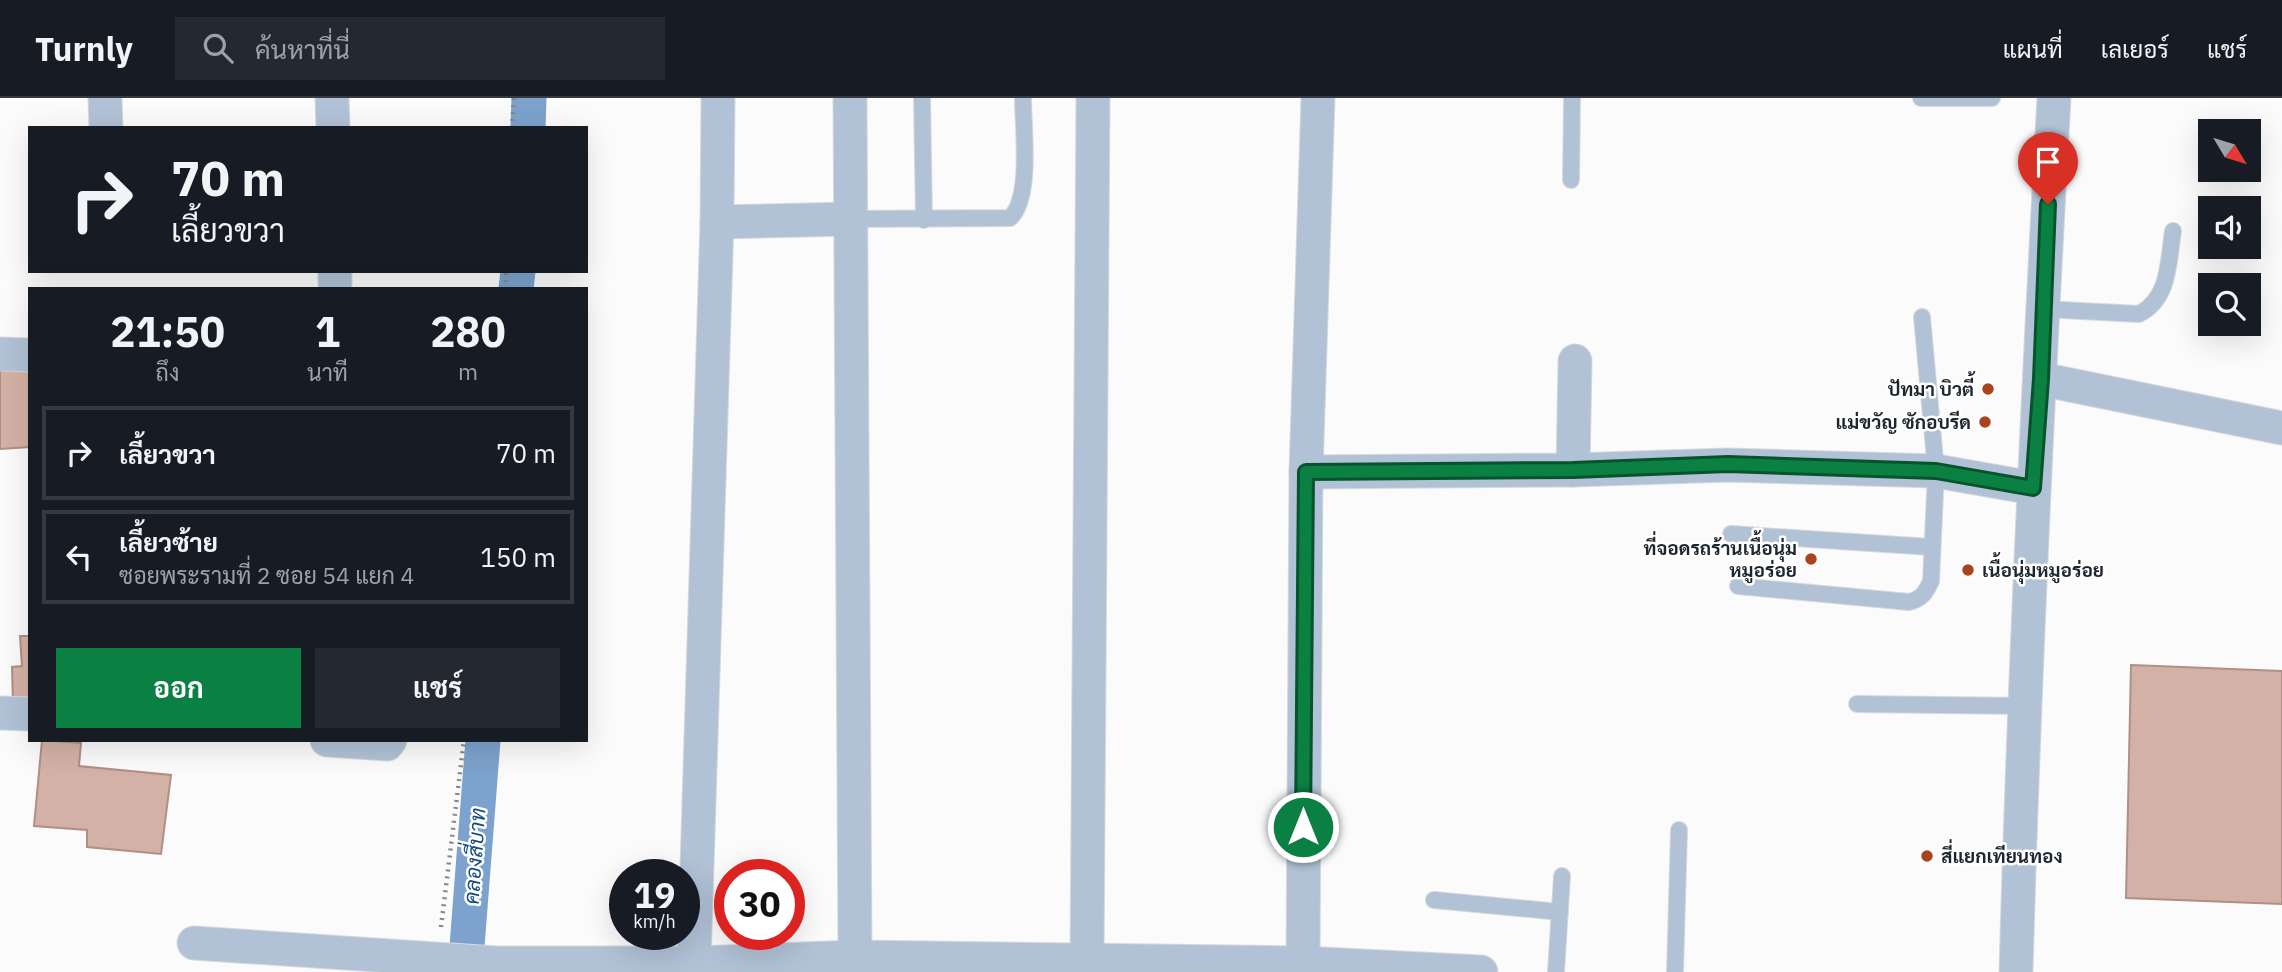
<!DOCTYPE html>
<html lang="th">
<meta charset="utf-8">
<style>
body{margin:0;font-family:"IBM Plex Sans",Sarabun,sans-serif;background:#242831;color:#f1f3f6;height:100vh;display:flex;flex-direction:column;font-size:26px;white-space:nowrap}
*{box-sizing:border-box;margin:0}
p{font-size:23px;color:#9ea1a6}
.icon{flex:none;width:38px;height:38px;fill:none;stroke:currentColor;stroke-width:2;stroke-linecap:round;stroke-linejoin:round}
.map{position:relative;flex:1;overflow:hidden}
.details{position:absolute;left:28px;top:189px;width:560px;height:455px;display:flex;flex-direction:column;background:#171b24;border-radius:0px;box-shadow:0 7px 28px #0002}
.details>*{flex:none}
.hud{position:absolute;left:28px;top:28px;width:560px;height:147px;border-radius:0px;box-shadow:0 7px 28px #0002;background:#171b24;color:#f1f3f6;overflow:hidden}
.needle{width:46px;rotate:128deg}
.buttons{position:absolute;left:2198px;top:21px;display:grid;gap:14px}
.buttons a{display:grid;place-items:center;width:63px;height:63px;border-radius:0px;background:#171b24;box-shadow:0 7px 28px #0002;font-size:35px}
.speed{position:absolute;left:609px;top:761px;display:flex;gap:14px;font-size:35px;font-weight:700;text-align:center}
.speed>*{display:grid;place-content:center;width:91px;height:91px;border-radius:50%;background:#171b24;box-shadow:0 7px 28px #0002;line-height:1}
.speed small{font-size:18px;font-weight:400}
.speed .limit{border:10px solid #d22;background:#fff;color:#111}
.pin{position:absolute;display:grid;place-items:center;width:60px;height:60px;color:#fff;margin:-72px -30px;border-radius:50% 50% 50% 0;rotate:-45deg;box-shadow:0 0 7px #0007}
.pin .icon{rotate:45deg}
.me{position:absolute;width:77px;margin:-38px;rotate:0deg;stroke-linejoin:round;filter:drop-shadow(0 0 5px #0008)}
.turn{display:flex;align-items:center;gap:24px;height:147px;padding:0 28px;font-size:32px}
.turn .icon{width:91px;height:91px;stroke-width:2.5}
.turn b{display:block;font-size:49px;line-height:60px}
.eta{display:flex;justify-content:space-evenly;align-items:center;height:119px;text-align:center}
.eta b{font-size:42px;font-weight:700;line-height:49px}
.primary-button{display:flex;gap:14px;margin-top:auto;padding:14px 28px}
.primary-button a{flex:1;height:80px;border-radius:0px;background:#0b8043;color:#fff;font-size:28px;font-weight:700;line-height:80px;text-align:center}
.primary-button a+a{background:#242831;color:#f1f3f6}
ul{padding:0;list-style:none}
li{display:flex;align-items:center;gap:21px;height:94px;margin:0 14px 10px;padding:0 14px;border:4px solid #363941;border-radius:0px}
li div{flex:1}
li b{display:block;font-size:26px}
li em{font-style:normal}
header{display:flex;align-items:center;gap:42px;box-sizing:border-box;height:98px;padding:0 35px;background:#171b24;border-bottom:2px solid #363941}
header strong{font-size:33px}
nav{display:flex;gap:38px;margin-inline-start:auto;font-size:24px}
.search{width:490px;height:63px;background:#242831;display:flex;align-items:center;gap:18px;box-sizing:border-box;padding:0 24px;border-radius:0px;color:#9ea1a6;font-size:26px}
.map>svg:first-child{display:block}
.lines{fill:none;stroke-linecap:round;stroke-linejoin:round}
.canal{stroke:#7ca2cd;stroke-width:35}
.building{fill:#d4b1a6;stroke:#b08f84;stroke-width:2}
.service-casing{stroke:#d7d9da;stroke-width:18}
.minor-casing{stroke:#d7d9da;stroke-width:35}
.path{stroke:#85898e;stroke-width:4.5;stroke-dasharray:2 5;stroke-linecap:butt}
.service{stroke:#b1c2d6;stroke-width:16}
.minor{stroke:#b1c2d6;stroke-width:33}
.route-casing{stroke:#07532c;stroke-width:18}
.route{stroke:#0b8043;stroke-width:12}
.poi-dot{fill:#ab441e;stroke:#fff;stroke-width:2.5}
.labels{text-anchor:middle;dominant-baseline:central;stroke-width:5;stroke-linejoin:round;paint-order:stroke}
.poi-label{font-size:19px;font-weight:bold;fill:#1d252f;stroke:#fff;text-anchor:end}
.water-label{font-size:21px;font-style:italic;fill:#144b80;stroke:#fff}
</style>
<header>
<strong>Turnly</strong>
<div class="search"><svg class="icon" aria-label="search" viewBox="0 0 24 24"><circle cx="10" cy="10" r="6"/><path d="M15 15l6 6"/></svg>ค้นหาที่นี่</div>
<nav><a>แผนที่</a><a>เลเยอร์</a><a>แชร์</a></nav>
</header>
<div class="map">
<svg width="2282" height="874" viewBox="0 0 2282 874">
<rect width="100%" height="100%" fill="#fbfbfb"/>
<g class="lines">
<g class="canal">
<polyline points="528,30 529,0"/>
<polyline points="516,191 518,173"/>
<polyline points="465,874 483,642"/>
</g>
</g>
<g class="building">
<polygon points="30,272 30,349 0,351 0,273"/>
<polygon points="20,538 30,538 30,608 13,607 12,569 22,568"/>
<polygon points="2131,567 2282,573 2282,806 2126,800"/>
<polygon points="42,642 81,645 79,668 171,677 161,756 87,749 87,732 34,728"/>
</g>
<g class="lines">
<defs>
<g id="service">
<polyline points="922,0 924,122"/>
<polyline points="1921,0 1992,0"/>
<polyline points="1571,82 1572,0"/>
<path d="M 849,121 L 1010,120 C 1032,100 1023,31 1023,0"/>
<path d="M 2043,211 L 2139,216 C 2170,200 2168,164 2173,133"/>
<polyline points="1731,436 1931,449"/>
<path d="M 1738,488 L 1909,504 C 1922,501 1926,494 1931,483 L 1936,373 L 1922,219"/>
<polyline points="1857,606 2024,608"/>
<polyline points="1434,802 1560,814"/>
<polyline points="1556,874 1562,778"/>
<polyline points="1675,874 1679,732"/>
</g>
<g id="minor">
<polyline points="105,0 106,30"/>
<polyline points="332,0 333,30"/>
<polyline points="850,0 855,859"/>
<polyline points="717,124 849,121"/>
<polyline points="335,173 335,186"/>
<polyline points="0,256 30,257"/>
<polyline points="2041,281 2282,330"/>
<polyline points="1573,372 1575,263"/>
<polyline points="1306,374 1573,372 1728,367 1936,373 2033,390"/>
<polyline points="0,615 30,616"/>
<polyline points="327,642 387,646 390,642"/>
<polyline points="194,845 496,865 694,865 855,859 1303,865 1481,874"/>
<polyline points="1087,864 1093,0"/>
<polyline points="694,865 717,124 718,0"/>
<polyline points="1303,865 1306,374 1318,0"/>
<path d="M 2016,874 C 2024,582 2038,291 2054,0"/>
</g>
</defs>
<use href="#service" class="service-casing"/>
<use href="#minor" class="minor-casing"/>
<g class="path">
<polyline points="512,30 514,0"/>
<polyline points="506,191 506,173"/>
<polyline points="441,829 464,642"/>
</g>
<use href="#service" class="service"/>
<use href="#minor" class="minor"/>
</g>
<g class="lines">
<defs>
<polyline id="route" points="1303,729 1306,374 1573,372 1728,366 1936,373 2033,390 2041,281 2048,106"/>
</defs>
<use href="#route" class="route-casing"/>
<use href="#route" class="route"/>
</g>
<g class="poi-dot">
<circle cx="1988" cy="291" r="7"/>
<circle cx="1985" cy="324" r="7"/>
<circle cx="1811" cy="461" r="7"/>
<circle cx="1968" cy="472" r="7"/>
<circle cx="1927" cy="758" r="7"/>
</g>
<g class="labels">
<g class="poi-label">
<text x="1974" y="291">ปัทมา บิวตี้</text>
<text x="1971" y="324">แม่ขวัญ ซักอบรีด</text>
<text x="1797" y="450">ที่จอดรถร้านเนื้อนุ่ม<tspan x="1797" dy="22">หมูอร่อย</tspan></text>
<text x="1982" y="472" text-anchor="start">เนื้อนุ่มหมูอร่อย</text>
<text x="1941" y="758" text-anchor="start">สี่แยกเทียนทอง</text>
</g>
<g class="water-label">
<text transform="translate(474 758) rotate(-86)">คลองสี่บาท</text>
</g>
</g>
</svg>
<div class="buttons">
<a><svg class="needle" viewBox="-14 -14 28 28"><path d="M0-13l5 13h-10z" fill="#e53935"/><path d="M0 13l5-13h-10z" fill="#9ea1a6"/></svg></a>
<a><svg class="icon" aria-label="sound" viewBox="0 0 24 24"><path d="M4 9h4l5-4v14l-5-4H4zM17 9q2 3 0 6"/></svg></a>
<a><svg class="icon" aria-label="search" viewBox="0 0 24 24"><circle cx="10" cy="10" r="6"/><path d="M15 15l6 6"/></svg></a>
</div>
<div class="speed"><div>19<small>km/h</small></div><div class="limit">30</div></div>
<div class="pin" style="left:2048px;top:106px;background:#d93025"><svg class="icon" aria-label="arrive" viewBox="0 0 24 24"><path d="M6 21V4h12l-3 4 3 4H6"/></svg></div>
<svg class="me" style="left:1303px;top:729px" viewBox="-20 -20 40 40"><circle r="17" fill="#0b8043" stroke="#fff" stroke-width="3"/><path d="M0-11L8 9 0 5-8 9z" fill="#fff"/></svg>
<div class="hud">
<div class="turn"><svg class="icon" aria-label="right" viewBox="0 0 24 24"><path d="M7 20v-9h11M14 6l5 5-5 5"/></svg><div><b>70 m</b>เลี้ยวขวา</div></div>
</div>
<section class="details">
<div class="eta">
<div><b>21:50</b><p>ถึง</p></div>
<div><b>1</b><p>นาที</p></div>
<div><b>280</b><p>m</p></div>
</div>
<ul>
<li><svg class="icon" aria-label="right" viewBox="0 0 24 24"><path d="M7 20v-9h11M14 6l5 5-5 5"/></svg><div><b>เลี้ยวขวา</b></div><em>70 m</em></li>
<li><svg class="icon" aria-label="left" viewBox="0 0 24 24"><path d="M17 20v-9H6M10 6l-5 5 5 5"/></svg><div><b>เลี้ยวซ้าย</b><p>ซอยพระรามที่ 2 ซอย 54 แยก 4</p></div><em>150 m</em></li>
</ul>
<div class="primary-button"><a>ออก</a><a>แชร์</a></div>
</section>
</div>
